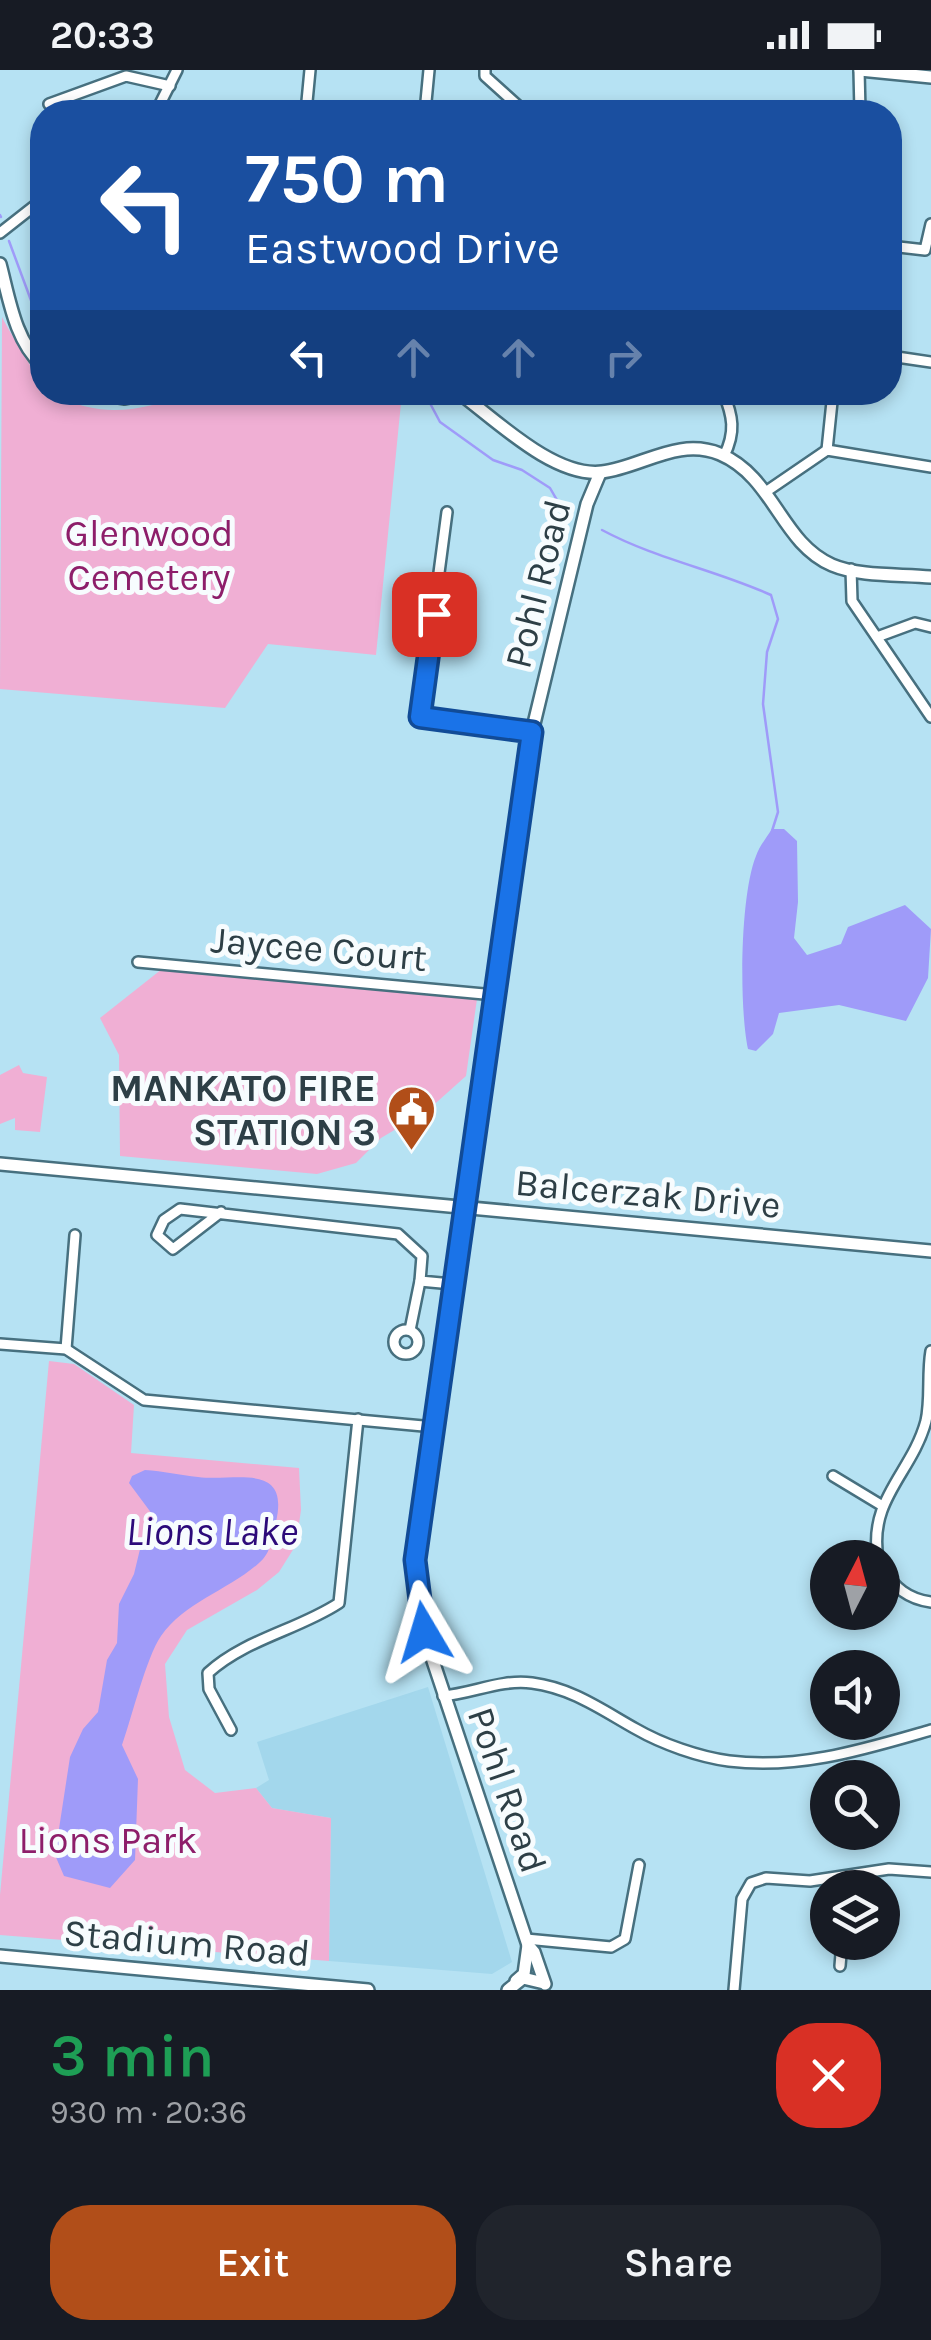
<!DOCTYPE html>
<meta charset="utf-8">
<style>
body{margin:0;font-family:Karla,sans-serif;background:#20242c;color:#f1f3f6;height:100vh;display:flex;flex-direction:column;font-size:38px;white-space:nowrap}
*{box-sizing:border-box;margin:0}
p{font-size:32px;color:#9ea1a6}
.icon{flex:none;width:55px;height:55px;fill:none;stroke:currentColor;stroke-width:2;stroke-linecap:round;stroke-linejoin:round}
.map{position:relative;height:1920px;overflow:hidden}
.details{display:flex;flex-direction:column;background:#171b24;flex:1}
.details>*{flex:none}
.guide{position:absolute;left:30px;top:30px;width:872px;height:305px;border-radius:40px;box-shadow:0 5px 15px #0003;background:#1a4fa0;color:#fff;overflow:hidden}
.needle{width:65px;rotate:6deg}
.fabs{position:absolute;left:810px;top:1470px;display:grid;gap:20px}
.fabs a{display:grid;place-items:center;width:90px;height:90px;border-radius:50%;background:#171b24;box-shadow:0 5px 15px #0003;font-size:50px}
.pin{position:absolute;display:grid;place-items:center;width:85px;height:85px;color:#fff;margin:-42px;border-radius:20px;box-shadow:0 5px 15px #0006}
.me{position:absolute;width:110px;margin:-55px;rotate:353deg;stroke-linejoin:round;filter:drop-shadow(0 0 8px #0008)}
.turn{display:flex;align-items:center;gap:35px;height:210px;padding:0 50px;font-size:45px}
.turn .icon{width:130px;height:130px;stroke-width:2.5}
.turn b{display:block;font-size:70px;line-height:85px}
.lanes{display:flex;align-items:center;height:95px;padding:0 50px;background:#0003;justify-content:center;gap:50px;direction:ltr}
.lanes .off{opacity:.35}
.round{display:grid;place-items:center;flex:none;width:105px;height:105px;border-radius:40px;background:#20242c}
.overview{display:flex;align-items:center;justify-content:space-between;height:170px;padding:0 50px}
h1{font-size:60px;font-weight:600;line-height:75px;color:#1e9e55}
.cta{display:flex;gap:20px;margin-top:auto;padding:20px 50px}
.cta a{flex:1;height:115px;border-radius:40px;background:#b14e19;color:#fff;font-size:40px;font-weight:600;line-height:115px;text-align:center}
.cta a+a{background:#20242c;color:#f1f3f6}
.status{display:flex;justify-content:space-between;align-items:center;height:70px;padding:0 50px;background:#171b24;direction:ltr}
.status svg{height:28px;fill:currentColor}
.map>svg:first-child{display:block}
.built{fill:#a3d7ec}
.green{fill:#f0afd4}
.water{fill:#9f9bf9}
.lines{fill:none;stroke-linecap:round;stroke-linejoin:round}
.stream{stroke:#9f9bf9;stroke-width:2.5}
.street-casing{stroke:#47707f;stroke-width:14}
.secondary-casing{stroke:#47707f;stroke-width:16}
.street{stroke:#fff;stroke-width:9}
.secondary{stroke:#fff;stroke-width:11}
.route-casing{stroke:#114b97;stroke-width:25}
.route{stroke:#1a73e8;stroke-width:18}
.labels{text-anchor:middle;dominant-baseline:central;stroke-width:10;stroke-linejoin:round;paint-order:stroke}
.park-label{font-size:38px;fill:#8d1e6a;stroke:#f7fcfe}
.street-label{font-size:38px;fill:#2d3f46;stroke:#f7fcfe}
.poi-label{font-size:38px;font-weight:bold;fill:#2d3f46;stroke:#f7fcfe;text-anchor:end}
.water-label{font-size:40px;font-style:italic;fill:#2c0a7a;stroke:#f7fcfe}
</style>
<div class="status"><b>20:33</b><svg viewBox="0 0 49 12"><path d="M0 12V9h3v3zM5 12V6h3v6zM10 12V3h3v9zM15 12V0h3v12zM26 1h20v11H26zM47 4h2v5h-2z"/></svg></div>
<div class="map">
<svg width="931" height="1920" viewBox="0 0 931 1920">
<rect width="100%" height="100%" fill="#b6e2f3"/>
<polygon class="built" points="428,1617 512,1892 492,1904 329,1891 331,1748 272,1738 256,1718 269,1710 257,1672"/>
<g class="green">
<path d="M 2,247 C 10,264 42,310 42,322 C 60,322 71,334 88,337 C 120,345 159,336 189,322 L 402,323 L 376,585 L 268,574 L 225,638 L 0,619 Z"/>
<polygon points="162,899 477,929 466,1006 428,1040 381,1068 356,1093 317,1104 120,1086 119,985 100,948"/>
<polygon points="19,995 23,1003 47,1007 40,1062 15,1060 15,1048 0,1054 0,1005"/>
<polygon points="49,1291 74,1294 134,1335 131,1383 299,1398 301,1440 296,1475 279,1502 257,1520 187,1560 165,1594 169,1647 185,1700 215,1723 256,1718 272,1738 331,1748 329,1891 0,1865 0,1825"/>
</g>
<g class="water">
<path d="M 772,759 L 784,759 L 797,771 L 798,832 L 794,868 L 807,885 L 841,874 L 848,857 L 905,835 L 931,859 L 928,908 L 906,951 L 839,935 L 779,943 L 773,964 L 756,981 L 748,979 C 739,937 740,825 756,786 C 759,777 766,768 772,759 Z"/>
<path d="M 145,1400 C 163,1401 180,1405 198,1407 C 235,1412 290,1391 276,1452 C 272,1467 272,1482 259,1493 C 229,1520 185,1532 161,1566 C 146,1588 132,1647 122,1675 L 138,1709 L 135,1790 L 110,1818 L 64,1806 L 55,1785 L 70,1687 L 83,1659 L 98,1642 L 107,1590 L 117,1573 L 119,1534 L 134,1504 L 141,1475 L 155,1463 L 152,1444 L 129,1413 L 132,1406 Z"/>
</g>
<g class="lines">
<g class="stream">
<polyline points="0,145 1,147"/>
<polyline points="9,171 42,260"/>
<polyline points="424,322 440,352 493,390 522,400 550,418 565,444"/>
<path d="M 602,460 C 656,489 716,500 771,525 L 778,549 L 767,582 L 763,634 L 778,742 L 772,761"/>
</g>
<defs>
<g id="street">
<polyline points="485,0 485,6 525,42"/>
<polyline points="859,0 860,42"/>
<polyline points="49,34 126,6 170,16"/>
<polyline points="156,42 177,0"/>
<polyline points="306,42 310,0"/>
<polyline points="425,42 429,0"/>
<polyline points="0,163 42,130"/>
<polyline points="890,176 925,180 931,154"/>
<polyline points="890,286 931,292"/>
<path d="M 723,322 C 733,346 736,362 724,386"/>
<polyline points="827,380 833,322"/>
<polyline points="767,421 827,380 931,397"/>
<polyline points="447,442 420,647 532,662"/>
<polyline points="851,499 852,531 931,647"/>
<polyline points="877,567 915,553 931,557"/>
<polyline points="138,892 495,925"/>
<polyline points="221,1142 173,1179 157,1165 164,1150 180,1139 398,1164 422,1186 420,1211 452,1214"/>
<polyline points="410,1260 420,1211"/>
<circle cx="406" cy="1272" r="12"/>
<polyline points="0,1274 66,1279 144,1330 434,1357"/>
<polyline points="66,1279 75,1165"/>
<polyline points="833,1406 881,1435"/>
<path d="M 878,1488 C 868,1429 912,1403 926,1351 C 931,1329 927,1304 931,1281"/>
<path d="M 882,1498 C 895,1518 908,1529 931,1532"/>
<path d="M 443,1626 C 474,1623 501,1609 532,1613 C 572,1618 602,1640 636,1659 C 662,1674 699,1687 729,1691 C 799,1700 865,1679 931,1660"/>
<path d="M 231,1660 L 209,1619 L 208,1603 C 245,1569 298,1560 339,1533 L 358,1349"/>
<polyline points="526,1869 611,1877 625,1869 639,1795"/>
<polyline points="840,1896 842,1872"/>
<polyline points="734,1920 742,1829 751,1813 766,1808 810,1811 889,1799 931,1802"/>
</g>
<g id="secondary">
<polyline points="860,0 931,7"/>
<path d="M 0,194 C 9,228 15,271 42,295"/>
<polyline points="89,322 125,328 155,322"/>
<path d="M 458,322 C 495,349 554,408 602,402 C 642,397 678,367 720,384 C 774,407 781,473 832,495 C 860,507 901,504 931,507"/>
<polyline points="0,1094 931,1181"/>
<polyline points="0,1886 368,1920"/>
<polyline points="516,1911 524,1904 528,1875"/>
<polyline points="545,1914 534,1882 528,1875 423,1561 415,1490 532,662 587,434 600,403"/>
<polyline points="508,1920 523,1908 544,1913"/>
</g>
</defs>
<use href="#street" class="street-casing"/>
<use href="#secondary" class="secondary-casing"/>
<use href="#street" class="street"/>
<use href="#secondary" class="secondary"/>
</g>
<g class="lines">
<defs>
<polyline id="route" points="424,1562 415,1490 532,662 420,647 434,544"/>
</defs>
<use href="#route" class="route-casing"/>
<use href="#route" class="route"/>
</g>
<defs>
<symbol id="civic-pin" viewBox="-11 -11 22 30"><path d="M0 17L-7.5 6A9.5 9.5 0 1 1 7.5 6Z" fill="#b14e19" stroke="#f7fcfe"/><path d="M-.6-6.5H3V-4.5H.6V-3L4-1V1h2V6H-6V1h2V-1L-.6-3ZM-1.2 2.5V6h2.4V2.5Z" fill="#fff"/></symbol>
</defs>
<g fill-rule="evenodd">
<use href="#civic-pin" x="384" y="1012" width="55" height="75"/>
</g>
<g class="labels">
<g class="park-label">
<text x="149" y="463">Glenwood<tspan x="149" dy="44">Cemetery</tspan></text>
<text x="108" y="1770">Lions Park</text>
</g>
<g class="street-label">
<text transform="translate(538 514) rotate(-76)">Pohl Road</text>
<text transform="translate(319 879) rotate(5)">Jaycee Court</text>
<text transform="translate(648 1124) rotate(5)">Balcerzak Drive</text>
<text transform="translate(507 1720) rotate(71)">Pohl Road</text>
<text transform="translate(187 1873) rotate(5)">Stadium Road</text>
</g>
<g class="poi-label">
<text x="376" y="1018">MANKATO FIRE<tspan x="376" dy="44">STATION 3</tspan></text>
</g>
<g class="water-label">
<text x="212" y="1461">Lions Lake</text>
</g>
</g>
</svg>
<div class="fabs">
<a><svg class="needle" viewBox="-14 -14 28 28"><path d="M0-13l5 13h-10z" fill="#e53935"/><path d="M0 13l5-13h-10z" fill="#9ea1a6"/></svg></a>
<a><svg class="icon" aria-label="sound" viewBox="0 0 24 24"><path d="M4 9h4l5-4v14l-5-4H4zM17 9q2 3 0 6"/></svg></a>
<a><svg class="icon" aria-label="search" viewBox="0 0 24 24"><circle cx="10" cy="10" r="6"/><path d="M15 15l6 6"/></svg></a>
<a><svg class="icon" aria-label="layers" viewBox="0 0 24 24"><path d="M12 4l9 5-9 5-9-5zM3 14l9 5 9-5"/></svg></a>
</div>
<div class="pin" style="left:434px;top:544px;background:#d93025"><svg class="icon" aria-label="arrive" viewBox="0 0 24 24"><path d="M6 21V4h12l-3 4 3 4H6"/></svg></div>
<svg class="me" style="left:424px;top:1562px" viewBox="-20 -20 40 40"><path d="M0-17L14 15 0 8-14 15z" fill="#1a73e8" stroke="#fff" stroke-width="4"/></svg>
<div class="guide">
<div class="turn"><svg class="icon" aria-label="left" viewBox="0 0 24 24"><path d="M17 20v-9H6M10 6l-5 5 5 5"/></svg><div><b>750 m</b>Eastwood Drive</div></div>
<div class="lanes"><svg class="icon" aria-label="left" viewBox="0 0 24 24"><path d="M17 20v-9H6M10 6l-5 5 5 5"/></svg><svg class="icon off" aria-label="ahead" viewBox="0 0 24 24"><path d="M12 20V5M6 11l6-6 6 6"/></svg><svg class="icon off" aria-label="ahead" viewBox="0 0 24 24"><path d="M12 20V5M6 11l6-6 6 6"/></svg><svg class="icon off" aria-label="right" viewBox="0 0 24 24"><path d="M7 20v-9h11M14 6l5 5-5 5"/></svg></div>
</div>
</div>
<section class="details">
<div class="overview"><div><h1>3 min</h1><p>930 m · 20:36</p></div><a class="round" style="background:#d93025;color:#fff"><svg class="icon" aria-label="close" viewBox="0 0 24 24"><path d="M6 6l12 12M18 6L6 18"/></svg></a></div>
<div class="cta"><a>Exit</a><a>Share</a></div>
</section>
